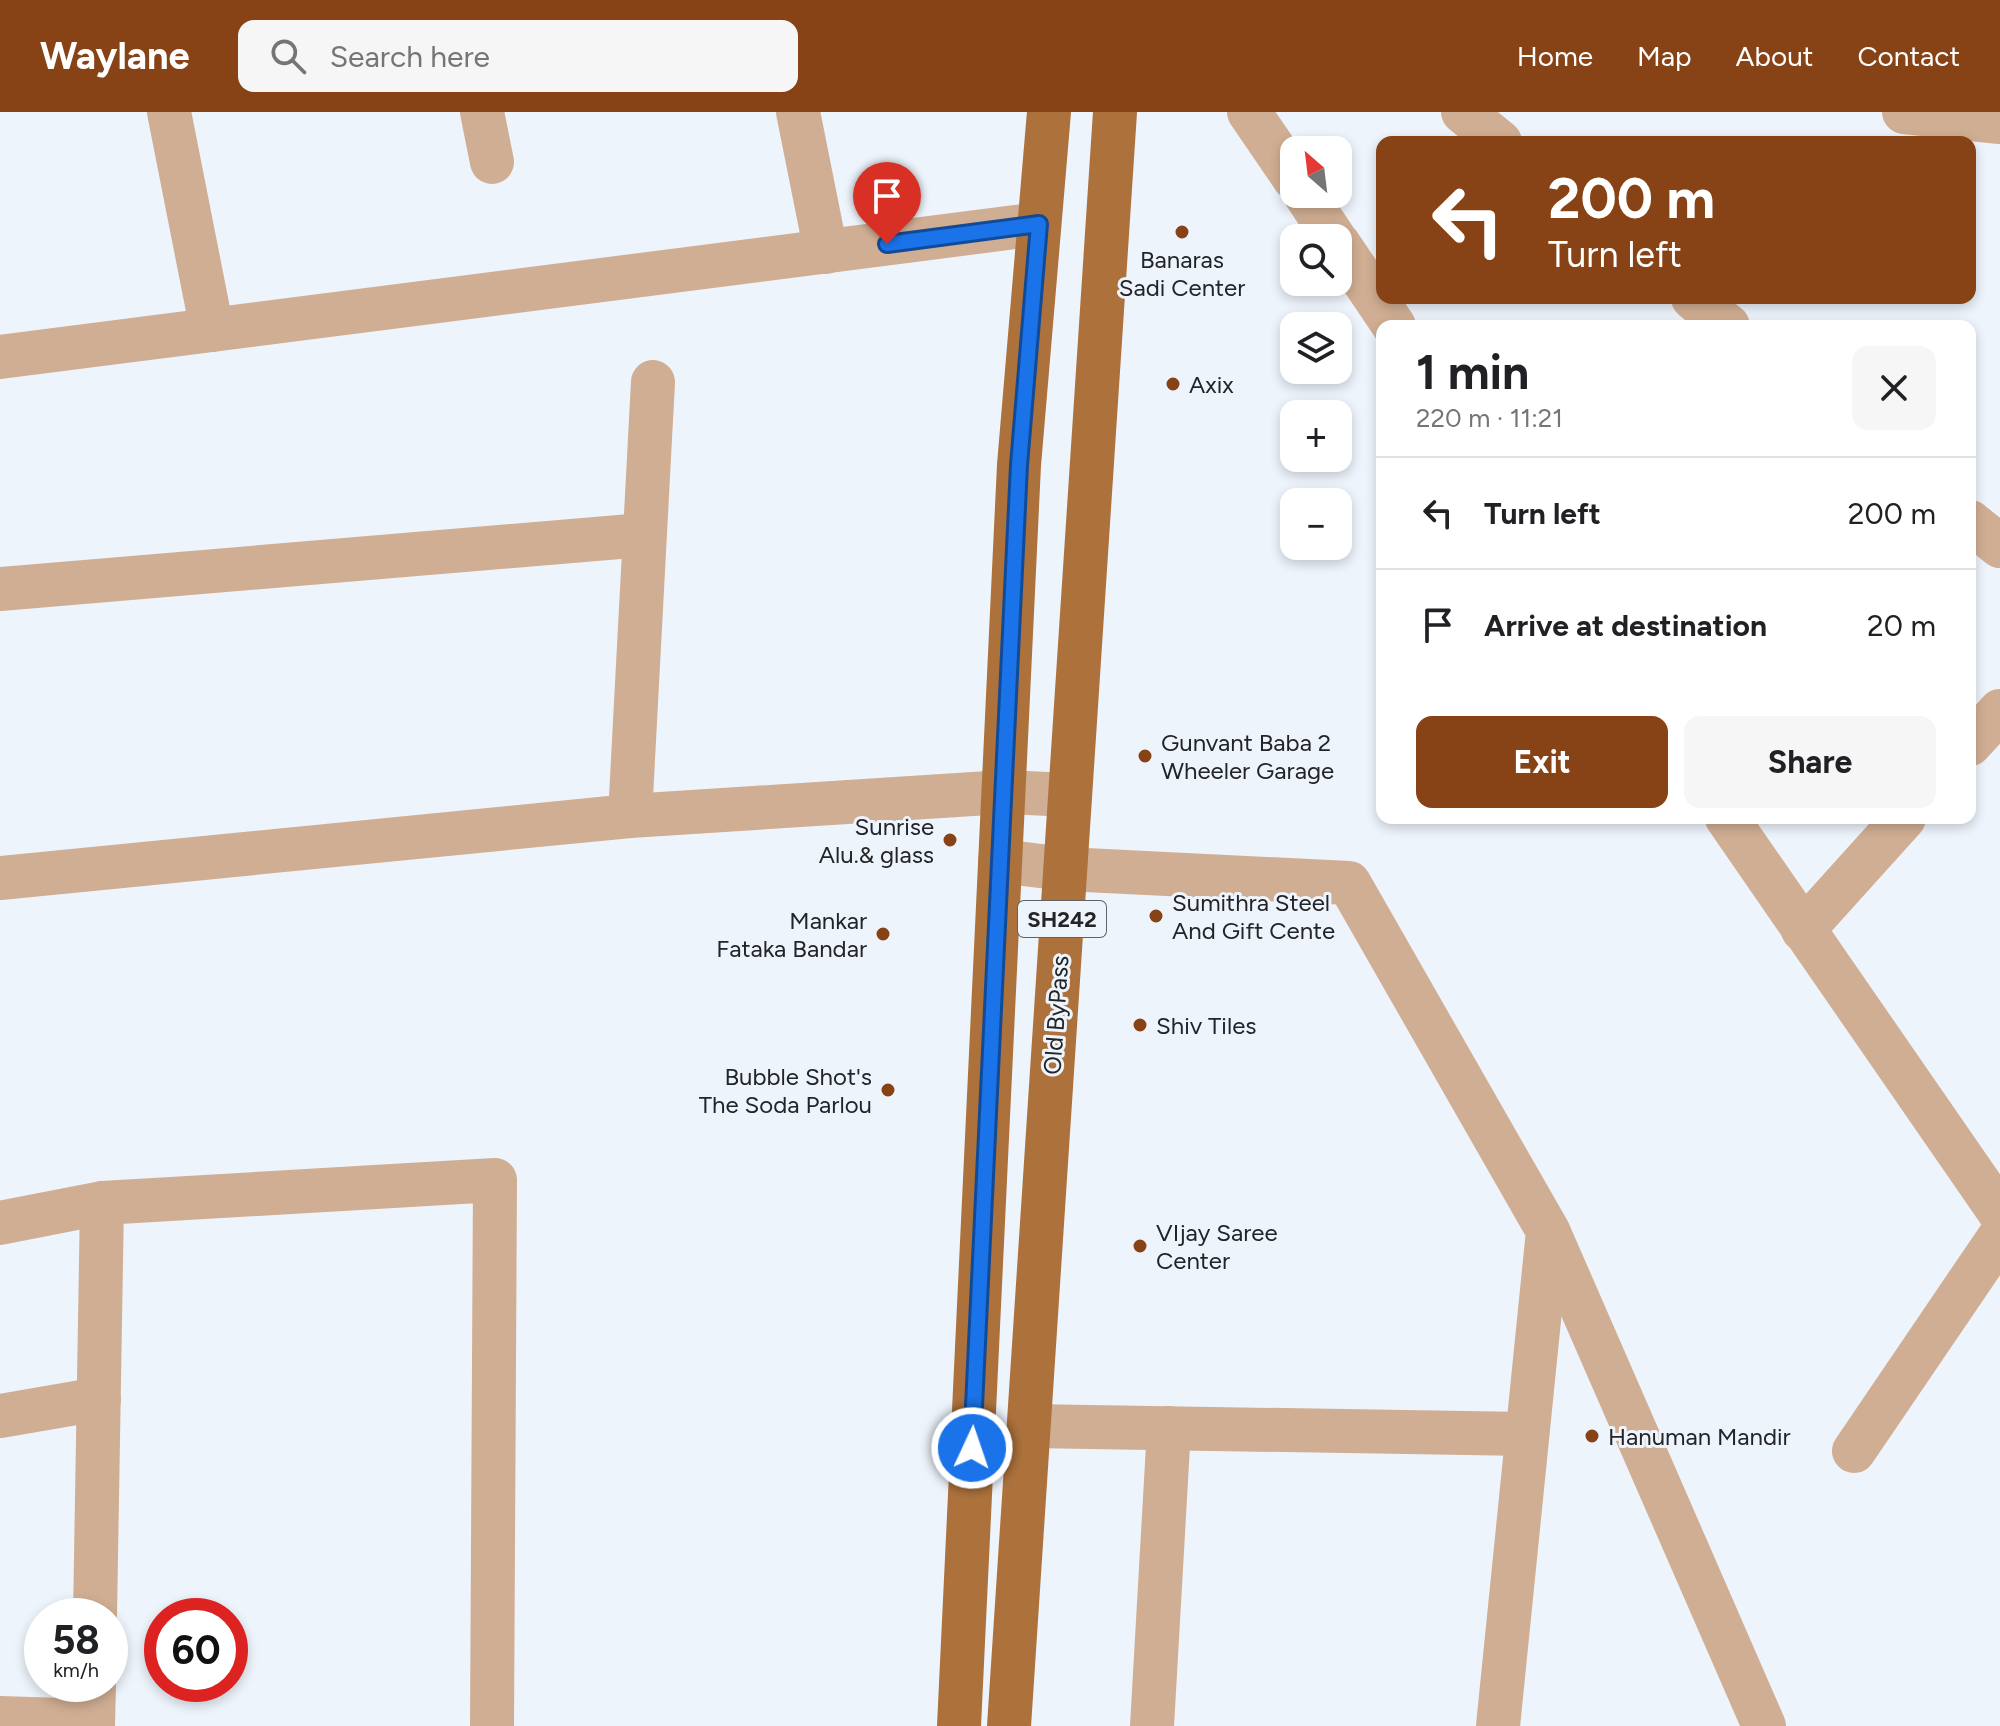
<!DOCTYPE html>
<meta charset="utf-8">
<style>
body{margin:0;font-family:Figtree,sans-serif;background:#f6f6f6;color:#202124;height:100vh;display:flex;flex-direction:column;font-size:30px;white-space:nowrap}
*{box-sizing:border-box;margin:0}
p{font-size:26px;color:#757577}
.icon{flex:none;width:44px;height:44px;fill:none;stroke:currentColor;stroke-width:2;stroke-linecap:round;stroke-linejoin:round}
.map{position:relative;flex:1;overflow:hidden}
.sheet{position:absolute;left:1376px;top:208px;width:600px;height:504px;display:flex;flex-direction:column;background:#fff;border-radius:16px;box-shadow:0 4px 12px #0003}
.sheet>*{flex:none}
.banner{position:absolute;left:1376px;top:24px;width:600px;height:168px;border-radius:16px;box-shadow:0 4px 12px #0003;background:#874316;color:#fff;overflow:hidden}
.needle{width:52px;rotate:332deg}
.tools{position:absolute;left:1280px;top:24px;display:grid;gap:16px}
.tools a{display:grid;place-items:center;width:72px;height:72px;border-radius:16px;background:#fff;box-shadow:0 4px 12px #0003;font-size:40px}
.speed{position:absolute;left:24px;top:1486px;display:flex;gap:16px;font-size:40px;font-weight:700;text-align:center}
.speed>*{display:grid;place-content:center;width:104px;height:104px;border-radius:50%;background:#fff;box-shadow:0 4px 12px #0003;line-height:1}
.speed small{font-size:20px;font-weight:400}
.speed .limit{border:12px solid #d22;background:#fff;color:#111}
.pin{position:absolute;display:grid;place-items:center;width:68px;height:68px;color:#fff;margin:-82px -34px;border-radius:50% 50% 50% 0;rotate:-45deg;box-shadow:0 0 8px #0007}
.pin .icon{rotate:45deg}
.me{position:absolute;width:88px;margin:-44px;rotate:3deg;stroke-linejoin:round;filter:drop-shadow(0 0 6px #0008)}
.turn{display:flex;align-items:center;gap:28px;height:168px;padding:0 40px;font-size:36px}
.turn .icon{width:104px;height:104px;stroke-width:2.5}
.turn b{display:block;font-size:56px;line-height:68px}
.round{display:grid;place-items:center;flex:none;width:84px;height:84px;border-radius:16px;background:#f6f6f6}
.headline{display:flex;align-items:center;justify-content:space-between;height:136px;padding:0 40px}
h1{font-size:48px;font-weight:700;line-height:60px}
.button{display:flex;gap:16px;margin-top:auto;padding:16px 40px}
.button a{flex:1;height:92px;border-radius:16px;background:#874316;color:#fff;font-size:32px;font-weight:700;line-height:92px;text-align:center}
.button a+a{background:#f6f6f6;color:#202124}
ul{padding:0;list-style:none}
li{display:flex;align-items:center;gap:24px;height:112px;padding:0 40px;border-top:2px solid #e0e0e0}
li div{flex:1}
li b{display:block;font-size:30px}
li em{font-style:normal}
header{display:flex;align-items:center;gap:48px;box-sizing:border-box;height:112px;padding:0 40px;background:#874316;color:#fff}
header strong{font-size:38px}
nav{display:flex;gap:44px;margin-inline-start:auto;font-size:28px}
.search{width:560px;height:72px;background:#f6f6f6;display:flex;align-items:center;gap:20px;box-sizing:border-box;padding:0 28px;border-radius:16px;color:#757577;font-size:30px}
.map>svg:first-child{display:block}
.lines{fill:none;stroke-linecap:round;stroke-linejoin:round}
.minor{stroke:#d0ae93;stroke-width:44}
.major{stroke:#ad723c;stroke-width:44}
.route-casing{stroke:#114b97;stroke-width:20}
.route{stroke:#1a73e8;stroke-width:14}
.poi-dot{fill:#874316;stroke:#eef4fc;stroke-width:3}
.labels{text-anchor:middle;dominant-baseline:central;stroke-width:6;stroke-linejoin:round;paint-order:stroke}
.shield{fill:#eef4fc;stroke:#5f6267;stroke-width:2}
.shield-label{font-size:22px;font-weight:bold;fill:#222427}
.poi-label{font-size:24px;fill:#222427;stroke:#eef4fc;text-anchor:start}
.street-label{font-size:24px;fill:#222427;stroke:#eef4fc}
</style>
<header>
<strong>Waylane</strong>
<div class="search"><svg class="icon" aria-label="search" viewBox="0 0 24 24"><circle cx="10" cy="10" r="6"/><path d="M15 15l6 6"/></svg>Search here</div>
<nav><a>Home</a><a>Map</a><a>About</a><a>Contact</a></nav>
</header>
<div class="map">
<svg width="2000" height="1614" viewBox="0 0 2000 1614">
<rect width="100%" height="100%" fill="#eef4fc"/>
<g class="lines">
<g class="minor">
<polyline points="169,0 212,218"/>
<polyline points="482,0 492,50"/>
<polyline points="798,0 826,140"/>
<polyline points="1249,0 1294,66"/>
<polyline points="1463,0 1500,30"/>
<polyline points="1904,0 2000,10"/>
<polyline points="1305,82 1334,126"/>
<polyline points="1338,131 1394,214"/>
<polyline points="1693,186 1728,214"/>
<polyline points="0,245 1039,112"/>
<polyline points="1970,410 2000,434"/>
<polyline points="0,477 643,423"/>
<polyline points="1970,632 2000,599"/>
<polyline points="630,704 653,270"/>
<polyline points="1727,706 2000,1101"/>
<polyline points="1000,749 1065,757 1349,771 1548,1119 1498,1614"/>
<polyline points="0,766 630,704 1004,680 1070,683"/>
<polyline points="1803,818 1904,706"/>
<polyline points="0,1111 102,1091 495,1068 492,1614"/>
<polyline points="1549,1121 1764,1614"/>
<polyline points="0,1304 99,1287"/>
<polyline points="1029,1314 1527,1322"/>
<polyline points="1854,1339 2000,1124"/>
<polyline points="95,1504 102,1091"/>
<polyline points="0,1606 93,1609"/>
<polyline points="93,1614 94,1572"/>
<polyline points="1152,1614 1169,1316"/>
</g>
<g class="major">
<polyline points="959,1614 1019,353 1049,0"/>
<polyline points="1009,1614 1115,0"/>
</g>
</g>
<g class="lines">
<defs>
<polyline id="route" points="887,132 1039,112 1019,353 972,1336"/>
</defs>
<use href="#route" class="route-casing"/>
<use href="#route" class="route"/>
</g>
<g class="poi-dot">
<circle cx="1182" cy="120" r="8"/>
<circle cx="1173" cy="272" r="8"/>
<circle cx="1145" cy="644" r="8"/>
<circle cx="950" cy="728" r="8"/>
<circle cx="1156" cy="804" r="8"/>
<circle cx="883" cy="822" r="8"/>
<circle cx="1140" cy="913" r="8"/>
<circle cx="888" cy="978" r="8"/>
<circle cx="1140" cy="1134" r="8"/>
<circle cx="1592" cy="1324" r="8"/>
</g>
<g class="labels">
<rect class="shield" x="1018" y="789" width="88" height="36" rx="6"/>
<g class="shield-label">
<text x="1062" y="807">SH242</text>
</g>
<g class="poi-label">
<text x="1182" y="147" text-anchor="middle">Banaras<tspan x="1182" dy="28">Sadi Center</tspan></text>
<text x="1189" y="272">Axix</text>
<text x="1161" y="630">Gunvant Baba 2<tspan x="1161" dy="28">Wheeler Garage</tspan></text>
<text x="934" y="714" text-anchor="end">Sunrise<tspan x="934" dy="28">Alu.&amp; glass</tspan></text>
<text x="1172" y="790">Sumithra Steel<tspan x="1172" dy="28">And Gift Cente</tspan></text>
<text x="867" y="808" text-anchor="end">Mankar<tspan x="867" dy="28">Fataka Bandar</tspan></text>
<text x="1156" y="913">Shiv Tiles</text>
<text x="872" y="964" text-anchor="end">Bubble Shot's<tspan x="872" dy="28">The Soda Parlou</tspan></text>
<text x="1156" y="1120">VIjay Saree<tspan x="1156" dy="28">Center</tspan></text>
<text x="1608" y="1324">Hanuman Mandir</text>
</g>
<g class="street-label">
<text transform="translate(1056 903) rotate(-86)">Old ByPass</text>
</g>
</g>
</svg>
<div class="tools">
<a><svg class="needle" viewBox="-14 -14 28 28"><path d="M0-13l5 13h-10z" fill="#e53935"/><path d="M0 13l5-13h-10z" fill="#757577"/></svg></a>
<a><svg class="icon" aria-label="search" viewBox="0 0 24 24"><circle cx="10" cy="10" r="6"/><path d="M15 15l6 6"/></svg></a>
<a><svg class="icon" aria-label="layers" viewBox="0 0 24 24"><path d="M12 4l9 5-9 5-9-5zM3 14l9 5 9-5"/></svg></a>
<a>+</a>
<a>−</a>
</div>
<div class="speed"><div>58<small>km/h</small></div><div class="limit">60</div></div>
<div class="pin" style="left:887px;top:132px;background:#d93025"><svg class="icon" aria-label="arrive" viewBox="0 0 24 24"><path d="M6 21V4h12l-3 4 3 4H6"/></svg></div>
<svg class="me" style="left:972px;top:1336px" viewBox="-20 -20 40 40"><circle r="17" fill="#1a73e8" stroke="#fff" stroke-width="3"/><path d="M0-11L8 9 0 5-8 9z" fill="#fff"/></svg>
<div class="banner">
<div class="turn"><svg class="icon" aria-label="left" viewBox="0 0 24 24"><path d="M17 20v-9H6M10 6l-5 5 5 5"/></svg><div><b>200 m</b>Turn left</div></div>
</div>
<section class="sheet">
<div class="headline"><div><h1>1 min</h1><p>220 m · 11:21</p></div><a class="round"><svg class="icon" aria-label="close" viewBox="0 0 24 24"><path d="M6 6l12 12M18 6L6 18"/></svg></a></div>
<ul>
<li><svg class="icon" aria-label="left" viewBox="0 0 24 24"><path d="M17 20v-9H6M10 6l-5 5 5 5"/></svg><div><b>Turn left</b></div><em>200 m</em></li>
<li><svg class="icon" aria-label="arrive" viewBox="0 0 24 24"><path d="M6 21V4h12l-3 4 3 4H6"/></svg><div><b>Arrive at destination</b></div><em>20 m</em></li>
</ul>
<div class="button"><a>Exit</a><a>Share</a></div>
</section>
</div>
